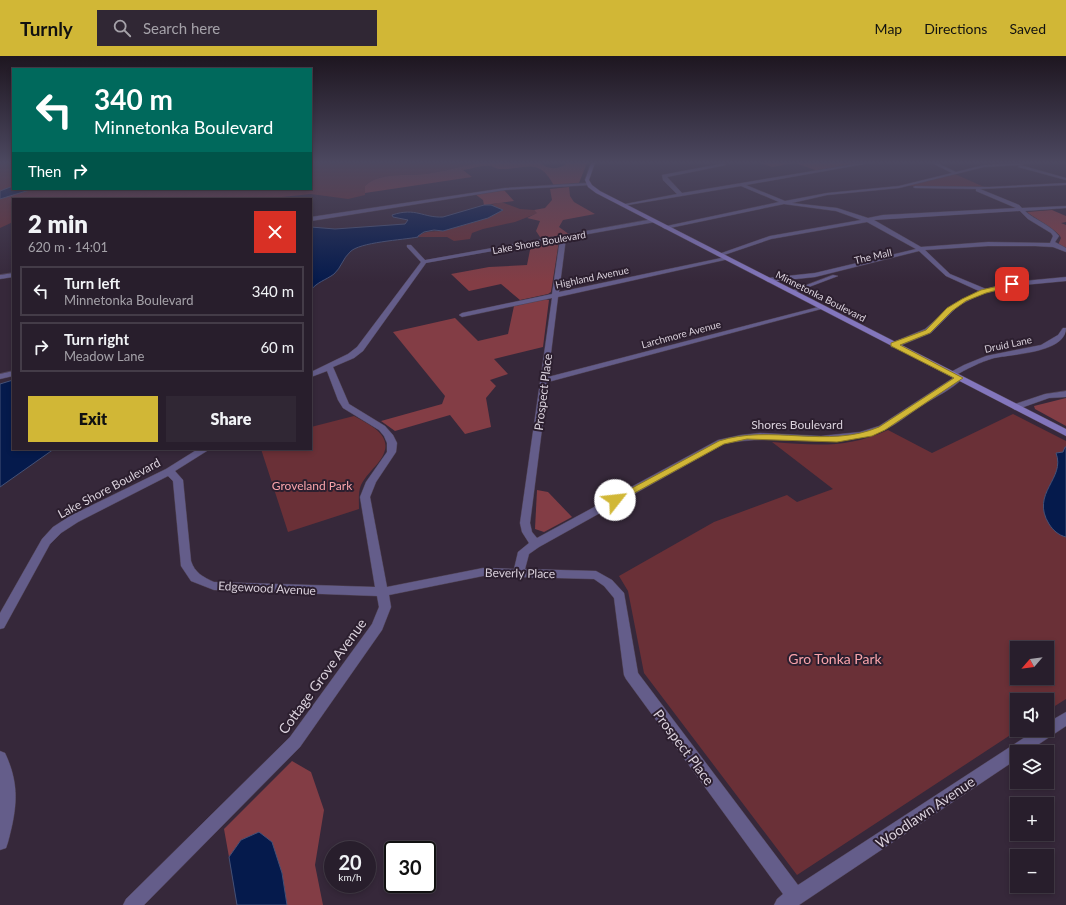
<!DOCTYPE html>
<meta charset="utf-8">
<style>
body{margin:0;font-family:Lato,sans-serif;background:#302734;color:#f1f3f6;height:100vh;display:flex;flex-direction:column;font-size:15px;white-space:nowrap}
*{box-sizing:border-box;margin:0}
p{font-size:13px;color:#a5a2a9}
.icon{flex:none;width:22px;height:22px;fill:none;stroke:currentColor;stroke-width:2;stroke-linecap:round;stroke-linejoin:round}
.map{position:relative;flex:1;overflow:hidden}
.details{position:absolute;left:12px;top:142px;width:300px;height:252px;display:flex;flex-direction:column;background:#281e2c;border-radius:0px;box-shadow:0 2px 6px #0003,0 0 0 1px #443c48}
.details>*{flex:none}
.guide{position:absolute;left:12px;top:12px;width:300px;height:122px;border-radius:0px;box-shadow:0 2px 6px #0003,0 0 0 1px #443c48;background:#00695c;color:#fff;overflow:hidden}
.needle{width:26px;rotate:242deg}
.controls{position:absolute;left:1010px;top:585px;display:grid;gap:8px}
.controls a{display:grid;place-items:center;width:44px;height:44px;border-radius:0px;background:#281e2c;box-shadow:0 2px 6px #0003,0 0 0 1px #443c48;font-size:20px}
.speed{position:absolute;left:324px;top:785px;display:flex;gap:8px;font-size:20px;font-weight:700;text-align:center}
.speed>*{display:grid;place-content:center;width:52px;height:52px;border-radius:50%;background:#281e2c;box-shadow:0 2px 6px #0003,0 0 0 1px #443c48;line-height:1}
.speed small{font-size:10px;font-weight:400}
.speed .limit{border:2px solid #111;border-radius:6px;background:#fff;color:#111}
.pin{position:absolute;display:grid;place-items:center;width:34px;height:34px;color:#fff;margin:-17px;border-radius:8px;box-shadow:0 2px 6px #0006}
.me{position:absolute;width:44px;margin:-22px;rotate:61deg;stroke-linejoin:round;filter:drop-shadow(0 0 3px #0008)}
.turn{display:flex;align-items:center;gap:14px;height:84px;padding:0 16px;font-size:18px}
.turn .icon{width:52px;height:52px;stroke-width:2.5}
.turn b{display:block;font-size:28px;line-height:34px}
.then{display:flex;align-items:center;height:38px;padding:0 16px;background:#0003;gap:8px;font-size:15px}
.round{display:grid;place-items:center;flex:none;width:42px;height:42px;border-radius:0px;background:#302734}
.summary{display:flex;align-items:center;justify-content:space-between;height:68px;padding:0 16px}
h1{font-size:24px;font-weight:800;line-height:30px}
.action{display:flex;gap:8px;margin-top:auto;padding:8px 16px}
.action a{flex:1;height:46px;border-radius:0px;background:#d1b736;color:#111;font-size:16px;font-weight:800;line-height:46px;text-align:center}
.action a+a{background:#302734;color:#f1f3f6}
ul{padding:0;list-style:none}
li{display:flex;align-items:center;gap:12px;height:50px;margin:0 8px 6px;padding:0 8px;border:2px solid #443c48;border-radius:0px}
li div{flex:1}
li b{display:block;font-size:15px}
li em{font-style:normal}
header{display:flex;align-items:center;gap:24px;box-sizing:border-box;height:56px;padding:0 20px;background:#d1b736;color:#111}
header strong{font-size:19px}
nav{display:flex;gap:22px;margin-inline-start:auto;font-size:14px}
.search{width:280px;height:36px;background:#302734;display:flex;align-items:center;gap:10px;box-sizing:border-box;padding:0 14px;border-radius:0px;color:#a5a2a9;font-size:15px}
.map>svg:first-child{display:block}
.green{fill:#6a3037;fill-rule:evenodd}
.forest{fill:#833d45}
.water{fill:#051a4c;stroke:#455177}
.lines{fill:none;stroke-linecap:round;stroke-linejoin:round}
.minor-casing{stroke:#504354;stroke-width:1}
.secondary-casing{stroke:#504354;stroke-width:1}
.minor{fill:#645d8a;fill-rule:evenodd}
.secondary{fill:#8376bd;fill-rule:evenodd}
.route{fill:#d1b736;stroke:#887723}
.labels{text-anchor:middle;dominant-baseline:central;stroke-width:4;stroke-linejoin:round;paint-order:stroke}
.far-street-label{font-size:10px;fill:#dad1dc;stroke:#2c1f2f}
.street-label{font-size:12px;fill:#dad1dc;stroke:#2c1f2f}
.park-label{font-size:12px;fill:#f8a3aa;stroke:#2c1f2f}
.near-park-label{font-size:14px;fill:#f8a3aa;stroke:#2c1f2f}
.near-street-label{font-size:14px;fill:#dad1dc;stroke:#2c1f2f}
</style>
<header>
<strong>Turnly</strong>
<div class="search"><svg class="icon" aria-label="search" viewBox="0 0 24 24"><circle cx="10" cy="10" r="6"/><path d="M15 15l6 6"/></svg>Search here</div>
<nav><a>Map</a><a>Directions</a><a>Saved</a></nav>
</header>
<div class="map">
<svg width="1066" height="849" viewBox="0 0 1066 849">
<rect width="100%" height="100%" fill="#36283a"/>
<g class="green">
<path d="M 0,107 L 13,107 L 13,133 L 311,133 L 311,107 L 479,107 C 461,110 443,116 425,118 C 406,120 379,116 365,130 L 365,139 L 348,143 L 311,138 L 263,143 L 13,143 L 13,166 L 0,172 Z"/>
<polygon points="955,118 984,131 906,130"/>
<path d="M 501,146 L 520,153 L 534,154 L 538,157 L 515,166 L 483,173 L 472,177 L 470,183 L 454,185 L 447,181 L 418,181 L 418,180 C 430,173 435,177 445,174 C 465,169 485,164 502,154 L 491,149 Z"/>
<path d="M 1013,358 L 1066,385 L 1066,643 L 1047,655 L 1047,644 L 1017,644 L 1018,674 L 797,819 L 644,617 L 628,535 L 619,520 L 714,466 L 787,439 L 797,446 L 833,433 L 772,386 C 816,389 846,393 888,374 L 932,397 ZM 1017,592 L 1047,592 L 1047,622 L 1017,622 Z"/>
<path d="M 354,360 C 374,371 398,382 378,407 C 372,414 365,421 361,429 C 358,436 359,446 359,453 L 288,476 L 261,393 L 311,393 L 311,371 Z"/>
</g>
<g class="forest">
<path d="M 479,107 L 541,107 C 547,114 558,113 565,109 L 565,107 L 587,107 L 579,127 L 554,130 C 539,100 525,114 500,113 C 497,113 494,111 491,110 C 483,109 471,113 463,114 L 472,121 L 365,137 L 365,130 C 379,116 406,120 425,118 C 443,116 461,110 479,107 Z"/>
<polygon points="760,107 860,107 818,115 795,107 772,111"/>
<polygon points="569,131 570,140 574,146 595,158 563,164 559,171 570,179 542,184 536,175 540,165 527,162 537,157 534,154 545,152 552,144 550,133"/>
<polygon points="504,134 514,145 484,149 483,144 475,138"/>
<path d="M 1052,154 L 1066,160 L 1066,166 L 1061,167 L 1066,169 L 1066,192 L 1058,189 L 1061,182 C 1059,175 1034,162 1027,156 Z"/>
<polygon points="557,184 559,185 551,236 548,238 520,244 501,228 469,235 451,218 489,211 527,209 531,189"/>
<polygon points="545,243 549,244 543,291 494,303 508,318 490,324 496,330 486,342 491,371 465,378 450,359 395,375 381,365 442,348 445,340 393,276 455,262 478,285 508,278 514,250"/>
<polygon points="1066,342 1066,370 1035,353 1034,350"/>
<polygon points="537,434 548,436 572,461 544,476 535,473"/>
<polygon points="292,705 311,716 324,754 315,809 323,849 287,849 282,817 241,784 229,801 224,773"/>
</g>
<g class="water">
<polygon points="13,130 13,133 33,133 0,143 0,135"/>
<path d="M 484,149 L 491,149 L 503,154 L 488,162 L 443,175 L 434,174 L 424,176 L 418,180 L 418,181 C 403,184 359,186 350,196 C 343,202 341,212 334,218 C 326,224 317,226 311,234 L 311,171 L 335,173 L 405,168 L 408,164 L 393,161 L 392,159 C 416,151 423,162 443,161 Z"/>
<polygon points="13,324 13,393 54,393 0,431 0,328"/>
<path d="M 1065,391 L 1066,391 L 1066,481 C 1058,479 1053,474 1049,468 C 1030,437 1066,423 1056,397 L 1063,396 Z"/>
<polygon points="259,776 272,786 282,817 287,849 237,849 229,801 241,784"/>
</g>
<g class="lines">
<defs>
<g id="minor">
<path d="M 719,107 L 724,107 L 726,109 L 667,121 L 682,137 L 861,107 L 870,107 L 746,129 L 785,145 L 827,137 L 899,130 L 952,117 L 932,107 L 937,107 L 956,116 L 984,109 L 1030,107 L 1020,109 L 1066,122 L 1066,124 L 1018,111 L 1020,109 L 984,111 L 899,132 L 827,139 L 792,147 L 837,152 L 868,162 L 883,159 L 1016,152 L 976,135 L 976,133 L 915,132 L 913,131 L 915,130 L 989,131 L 1066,127 L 1066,129 L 980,133 L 1019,149 L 1022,152 L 1066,150 L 1066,152 L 1025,155 C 1035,164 1051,169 1059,180 L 1055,186 L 1066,192 L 1066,196 L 1053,191 L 1035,190 L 988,190 L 925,194 L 950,218 L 986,233 L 1012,226 L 1066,221 L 1066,225 L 1012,230 L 979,239 L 958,250 L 931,277 L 897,291 L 891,291 L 891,287 L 925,273 L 954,248 L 979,235 L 946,220 L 919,195 L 815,221 L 768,226 L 765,224 L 768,222 L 815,217 L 916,193 L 867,166 L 771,183 L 721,200 L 716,199 L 770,180 L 861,164 L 836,155 L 784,148 L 665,173 L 662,171 L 779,146 L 741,130 L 622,150 L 620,149 L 677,138 L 663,124 L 662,119 L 720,108 ZM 1020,155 L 1028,163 L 1051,177 L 1053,180 L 1050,187 L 988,186 L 921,191 L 874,164 Z"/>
<polygon points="588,127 590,129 505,134 311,165 311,161 505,132"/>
<path d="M 653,163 L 656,165 L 655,166 L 566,182 L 559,236 L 726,201 L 729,203 L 558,241 L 548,321 L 822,250 L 825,252 L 548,326 L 530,467 L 532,476 L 537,482 L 718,384 L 741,379 L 760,377 L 821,380 L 860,376 L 879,370 L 956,320 L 962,320 L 963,322 C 953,333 935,341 923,349 C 910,357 898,368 884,374 C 833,396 777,376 724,388 L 539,491 L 529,498 L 525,513 L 596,515 L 612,524 L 624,537 L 638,617 L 798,829 L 1036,674 L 1047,674 L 1047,667 L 1066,656 L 1066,670 L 1027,696 L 1017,696 L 1017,703 L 802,847 L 799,849 L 774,849 L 777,843 L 783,838 L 626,623 L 624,619 L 614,542 L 604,530 L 594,523 L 483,520 L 389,539 L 391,551 L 382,574 L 300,691 L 144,849 L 123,849 L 126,843 L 290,681 L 372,568 L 379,551 L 377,540 L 214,534 L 191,525 L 181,510 L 173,425 L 168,420 L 78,466 L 61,477 L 50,488 L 4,572 L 0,573 L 0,557 L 42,483 L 53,471 L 70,460 L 166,413 L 198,393 L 210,393 L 175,415 L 183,424 L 191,505 C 195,517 203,521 214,526 L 375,531 L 360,441 L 366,426 L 387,396 L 387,387 L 384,380 L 379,374 L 343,352 L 338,344 L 327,315 L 311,321 L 311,316 L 348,298 L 357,291 L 421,206 L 407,191 L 407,189 L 411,189 L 425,204 ZM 560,183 L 552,238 L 462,257 L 459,259 L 462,261 L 552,242 L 520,467 L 522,476 L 529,487 L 518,496 L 514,513 L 483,512 L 387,531 L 370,441 L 376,426 L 396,396 L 397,387 L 393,379 L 385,370 L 349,348 L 333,311 L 354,302 L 363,295 L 426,207 Z"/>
<polygon points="13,217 13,221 0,223 0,219"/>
<polygon points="833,219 838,220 793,237 788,236"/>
<path d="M 1063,272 L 1066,272 C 1066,297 1012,298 994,302 C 980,306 967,313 954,320 L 951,320 L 947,318 L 964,309 L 986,300 L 1041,289 L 1058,279 Z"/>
<polygon points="13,315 13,320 0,323 0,318"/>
<polygon points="1066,335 1066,341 1049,342 1015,354 1011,351 1012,349 1045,338"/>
<path d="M 0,695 L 5,697 C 20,729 17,752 8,786 L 6,792 L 0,794 Z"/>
</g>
<polygon id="secondary" points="591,107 595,107 589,124 592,129 600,135 1066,373 1066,380 596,137 588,131 585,124"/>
</defs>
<use href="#minor" class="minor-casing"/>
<use href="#secondary" class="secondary-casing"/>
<use href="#minor" class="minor"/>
<use href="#secondary" class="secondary"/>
</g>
<linearGradient id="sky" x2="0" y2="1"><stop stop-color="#1e1620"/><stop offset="0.47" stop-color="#4c4860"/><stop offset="1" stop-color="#4c4860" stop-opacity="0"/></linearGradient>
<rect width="1066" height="226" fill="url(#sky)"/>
<path class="route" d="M 1012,227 L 1014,227 L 1014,230 L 986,237 L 966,245 L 952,255 L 930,277 L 900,289 L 963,322 L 885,374 L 872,380 L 837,386 L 747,383 L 724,388 L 618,446 L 612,446 L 610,444 L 719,385 C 770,368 828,393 879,371 L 954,322 L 891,290 L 891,287 L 926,274 L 947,252 L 962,243 L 981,234 Z"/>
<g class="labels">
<g class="far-street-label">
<text transform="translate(539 186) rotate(-10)">Lake Shore Boulevard</text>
<text transform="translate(873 200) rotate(-13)">The Mall</text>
<text transform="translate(592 221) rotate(-12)">Highland Avenue</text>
<text transform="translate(821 240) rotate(27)">Minnetonka Boulevard</text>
<text transform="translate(681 278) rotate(-15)">Larchmore Avenue</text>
<text transform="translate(1008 288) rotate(-12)">Druid Lane</text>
</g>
<g class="street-label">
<text transform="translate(543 336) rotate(-83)">Prospect Place</text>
<text x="797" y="368">Shores Boulevard</text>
<text transform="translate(109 432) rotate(-28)">Lake Shore Boulevard</text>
<text transform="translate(520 517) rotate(1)">Beverly Place</text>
<text transform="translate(267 532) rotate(3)">Edgewood Avenue</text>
</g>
<g class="park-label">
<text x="312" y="429">Groveland Park</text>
</g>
<g class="near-park-label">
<text x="835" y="602">Gro Tonka Park</text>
</g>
<g class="near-street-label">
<text transform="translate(322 620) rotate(-54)">Cottage Grove Avenue</text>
<text transform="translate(684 691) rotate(53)">Prospect Place</text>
<text transform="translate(925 756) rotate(-34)">Woodlawn Avenue</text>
</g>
</g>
</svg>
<div class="controls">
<a><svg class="needle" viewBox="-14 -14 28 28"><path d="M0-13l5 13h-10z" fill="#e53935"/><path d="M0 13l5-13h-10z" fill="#a5a2a9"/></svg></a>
<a><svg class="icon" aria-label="sound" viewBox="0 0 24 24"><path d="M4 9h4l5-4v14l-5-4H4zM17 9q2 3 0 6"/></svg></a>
<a><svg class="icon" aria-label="layers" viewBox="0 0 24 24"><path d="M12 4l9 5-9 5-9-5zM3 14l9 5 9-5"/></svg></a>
<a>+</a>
<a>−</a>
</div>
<div class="speed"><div>20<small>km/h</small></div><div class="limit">30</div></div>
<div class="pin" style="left:1012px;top:228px;background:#d93025"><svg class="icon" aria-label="arrive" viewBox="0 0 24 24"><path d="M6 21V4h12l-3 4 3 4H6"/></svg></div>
<svg class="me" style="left:615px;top:444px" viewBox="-20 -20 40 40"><circle r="19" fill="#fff"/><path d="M0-13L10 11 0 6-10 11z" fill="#d1b736"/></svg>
<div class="guide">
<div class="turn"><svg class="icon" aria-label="left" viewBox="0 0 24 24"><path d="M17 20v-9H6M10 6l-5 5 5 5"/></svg><div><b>340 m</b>Minnetonka Boulevard</div></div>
<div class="then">Then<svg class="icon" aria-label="right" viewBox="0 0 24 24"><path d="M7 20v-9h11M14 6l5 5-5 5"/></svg></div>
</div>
<section class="details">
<div class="summary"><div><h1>2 min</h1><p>620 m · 14:01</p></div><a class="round" style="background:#d93025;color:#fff"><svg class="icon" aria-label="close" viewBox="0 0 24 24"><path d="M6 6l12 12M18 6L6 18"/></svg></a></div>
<ul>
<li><svg class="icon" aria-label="left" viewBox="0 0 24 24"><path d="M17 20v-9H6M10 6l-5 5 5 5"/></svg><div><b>Turn left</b><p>Minnetonka Boulevard</p></div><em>340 m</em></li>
<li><svg class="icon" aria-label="right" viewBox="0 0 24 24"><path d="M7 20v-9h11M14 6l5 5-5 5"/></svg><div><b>Turn right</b><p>Meadow Lane</p></div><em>60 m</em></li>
</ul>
<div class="action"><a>Exit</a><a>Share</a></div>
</section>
</div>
